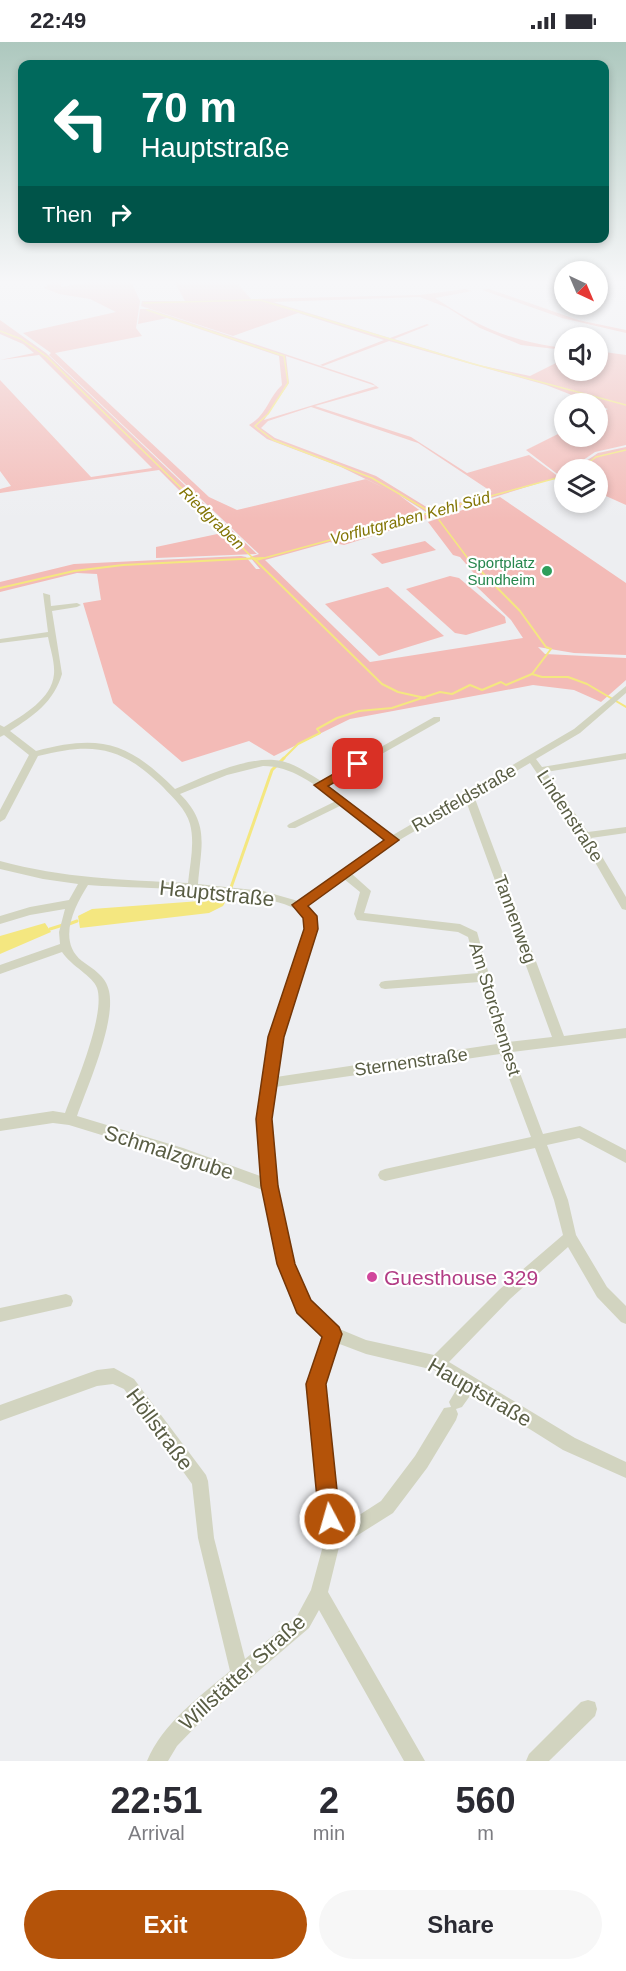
<!DOCTYPE html>
<meta charset="utf-8">
<style>
body{margin:0;font-family:Arial,sans-serif;background:#f7f7f7;color:#2b2b33;height:100vh;display:flex;flex-direction:column;font-size:22px;white-space:nowrap}
*{box-sizing:border-box;margin:0}
p{font-size:20px;color:#7c7c81}
.icon{flex:none;width:33px;height:33px;fill:none;stroke:currentColor;stroke-width:2;stroke-linecap:round;stroke-linejoin:round}
.map{position:relative;height:1719px;overflow:hidden}
.panel{display:flex;flex-direction:column;background:#fff;flex:1}
.panel>*{flex:none}
.banner{position:absolute;left:18px;top:18px;width:591px;height:183px;border-radius:12px;box-shadow:0 3px 9px #0003;background:#00695c;color:#fff;overflow:hidden}
.needle{width:39px;rotate:136deg}
.tools{position:absolute;left:554px;top:219px;display:grid;gap:12px}
.tools a{display:grid;place-items:center;width:54px;height:54px;border-radius:50%;background:#fff;box-shadow:0 3px 9px #0003;font-size:30px}
.pin{position:absolute;display:grid;place-items:center;width:51px;height:51px;color:#fff;margin:-26px;border-radius:12px;box-shadow:0 3px 9px #0006}
.me{position:absolute;width:66px;margin:-33px;rotate:354deg;stroke-linejoin:round;filter:drop-shadow(0 0 4px #0008)}
.turn{display:flex;align-items:center;gap:21px;height:126px;padding:0 24px;font-size:27px}
.turn .icon{width:78px;height:78px;stroke-width:2.5}
.turn b{display:block;font-size:42px;line-height:51px}
.then{display:flex;align-items:center;height:57px;padding:0 24px;background:#0003;gap:12px;font-size:22px}
.eta{display:flex;justify-content:space-evenly;align-items:center;height:102px;text-align:center}
.eta b{font-size:36px;font-weight:600;line-height:42px}
.action{display:flex;gap:12px;margin-top:auto;padding:12px 24px}
.action a{flex:1;height:69px;border-radius:36px;background:#b45309;color:#fff;font-size:24px;font-weight:600;line-height:69px;text-align:center}
.action a+a{background:#f7f7f7;color:#2b2b33}
.status{display:flex;justify-content:space-between;align-items:center;height:42px;padding:0 30px;background:#fff;direction:ltr}
.status svg{height:16px;fill:currentColor}
.map>svg:first-child{display:block}
.green{fill:#f3bbb7;fill-rule:evenodd}
.water{fill:#f4e780}
.lines{fill:none;stroke-linecap:round;stroke-linejoin:round}
.stream-far2{stroke:#f4e780;stroke-width:1.5}
.stream-far1{stroke:#f4e780;stroke-width:2}
.stream{stroke:#f4e780;stroke-width:3}
.minor{fill:#d2d4c0;fill-rule:evenodd}
.route{fill:#b45309;stroke:#753606;stroke-width:1.5}
.leisure-dot{fill:#2e9e5b;stroke:#fff;stroke-width:2}
.hotel-dot{fill:#d1479c;stroke:#fff;stroke-width:2}
.labels{text-anchor:middle;dominant-baseline:central;stroke-width:4.5;stroke-linejoin:round;paint-order:stroke}
.far-leisure-label{font-size:15px;fill:#27864d;stroke:#fff;text-anchor:end}
.far-water-label{font-size:16px;font-style:italic;fill:#837505;stroke:#fff}
.street-label{font-size:18px;fill:#595d44;stroke:#fff}
.near-street-label{font-size:21px;fill:#595d44;stroke:#fff}
.near-hotel-label{font-size:21px;fill:#b23c85;stroke:#fff;text-anchor:start}
</style>
<div class="status"><b>22:49</b><svg viewBox="0 0 49 12"><path d="M0 12V9h3v3zM5 12V6h3v6zM10 12V3h3v9zM15 12V0h3v12zM26 1h20v11H26zM47 4h2v5h-2z"/></svg></div>
<div class="map">
<svg width="626" height="1719" viewBox="0 0 626 1719">
<rect width="100%" height="100%" fill="#edeef1"/>
<g class="green">
<path d="M 54,239 L 62,239 L 61,245 L 90,240 L 85,239 L 131,239 L 140,259 L 136,286 L 142,294 L 55,311 L 209,455 L 237,468 L 366,437 L 386,447 L 341,425 L 267,397 L 249,383 C 267,373 268,356 282,343 L 279,314 L 167,276 L 138,282 L 140,267 L 149,267 L 372,341 L 379,346 L 315,364 L 411,395 L 467,431 L 529,413 L 559,435 L 436,473 L 431,473 L 399,453 L 430,476 L 344,503 L 330,500 L 265,518 L 370,620 L 523,596 L 511,578 L 474,542 L 478,536 L 460,515 L 453,513 L 428,480 L 500,455 L 626,541 L 626,613 L 574,611 L 538,605 L 545,612 L 626,616 L 626,638 L 601,660 L 574,648 L 533,643 L 350,677 L 274,714 L 249,699 L 182,720 L 113,661 L 83,561 L 101,558 L 97,532 L 77,531 L 0,550 L 0,540 L 74,522 L 241,514 L 246,515 L 256,527 L 260,527 L 250,515 L 259,512 L 49,313 L 51,311 L 23,291 L 116,270 L 90,257 L 59,252 L 44,246 ZM 286,314 L 376,344 L 264,378 L 289,341 ZM 311,365 L 418,401 L 492,450 L 433,469 L 376,434 L 275,396 L 261,386 L 268,379 Z"/>
<path d="M 174,239 L 235,239 L 251,257 L 420,253 L 465,247 L 472,249 L 435,256 C 478,285 513,300 564,306 L 564,308 L 521,303 L 480,286 L 448,266 L 420,255 L 273,260 L 390,296 L 427,282 L 429,283 L 394,297 L 479,323 L 530,334 L 564,317 L 564,328 L 597,328 L 597,309 L 626,313 L 626,403 L 595,410 L 570,427 L 564,428 L 564,432 L 560,434 L 526,408 L 564,389 L 564,394 L 597,394 L 597,373 L 608,367 L 546,343 L 389,299 L 323,324 L 320,323 L 384,298 L 298,271 L 233,294 L 141,264 L 142,259 L 185,259 Z"/>
<polygon points="489,247 578,278 626,288 626,291 562,276 482,248"/>
<polygon points="0,278 46,311 257,512 156,516 156,505 222,491 159,428 0,451 0,447 11,444 0,429 0,338 91,435 152,426 39,313 0,318 34,311 23,302 0,292"/>
<polygon points="626,405 626,463 597,450 597,428 574,427 598,411"/>
<polygon points="425,499 436,508 382,522 371,512"/>
<polygon points="450,534 459,536 505,575 506,581 466,593 455,591 406,547"/>
<polygon points="387,545 388,545 444,594 379,614 325,562"/>
</g>
<g class="water">
<polygon points="227,857 223,864 209,871 80,886 78,874 92,867"/>
<polygon points="45,881 51,890 0,912 0,894"/>
</g>
<g class="lines">
<g class="stream-far2">
<polyline points="144,261 260,258 470,321 626,363"/>
<polyline points="147,268 284,314 288,341 268,372 255,384 273,398 372,436 432,471"/>
<polyline points="0,289 21,297 47,315 255,518"/>
<polyline points="579,428 596,415 626,408"/>
<polyline points="439,478 469,518"/>
<polyline points="257,518 564,434"/>
</g>
<g class="stream-far1">
<polyline points="253,516 382,642 398,650 425,656"/>
<polyline points="468,516 520,569 546,605 551,607 532,632"/>
<polyline points="0,546 74,529 123,523 263,516"/>
<polyline points="282,718 298,702 320,691 317,687 337,676 359,669 392,666 440,650 452,652 470,643 482,648 501,640 506,643 532,632 542,635 568,635 587,642 626,665"/>
</g>
<g class="stream">
<polyline points="227,857 272,728 284,716"/>
<polyline points="69,882 77,879"/>
<polyline points="50,887 63,883"/>
</g>
<g class="minor">
<path d="M 43,551 L 50,553 L 51,564 L 77,561 L 81,563 L 77,565 L 52,569 L 62,632 C 54,660 33,674 10,689 L 36,709 C 100,692 128,700 175,747 C 204,735 242,716 274,718 C 291,719 306,730 321,739 L 434,675 L 440,675 L 440,679 L 327,743 L 393,793 L 574,687 L 626,644 L 626,651 L 580,691 L 536,717 L 542,725 L 626,711 L 626,717 L 546,730 L 588,790 L 626,785 L 626,791 L 591,796 L 626,855 L 626,868 L 622,867 L 581,796 L 530,721 L 474,754 L 564,994 L 626,986 L 626,996 L 512,1010 L 543,1092 L 580,1084 L 626,1108 L 626,1121 L 579,1096 L 547,1103 L 568,1158 L 576,1193 L 607,1245 L 626,1264 L 626,1282 L 621,1280 L 597,1255 L 568,1205 L 510,1257 L 449,1320 L 575,1396 L 626,1420 L 626,1436 L 563,1408 L 472,1351 L 462,1365 L 456,1367 L 458,1372 L 456,1378 L 427,1426 L 393,1471 L 339,1505 L 328,1550 L 425,1719 L 404,1719 L 319,1568 L 309,1586 L 207,1673 L 177,1704 L 168,1719 L 147,1719 C 163,1681 199,1655 230,1629 L 198,1496 L 192,1442 L 124,1347 L 113,1342 L 97,1344 L 0,1379 L 0,1363 L 97,1328 L 114,1326 L 134,1337 L 206,1433 L 208,1439 L 214,1496 L 245,1617 L 297,1574 L 311,1548 L 324,1500 L 308,1342 L 324,1294 L 299,1269 L 279,1222 L 265,1149 L 183,1118 L 69,1083 L 53,1081 L 0,1089 L 0,1077 L 53,1069 L 65,1071 C 75,1044 106,972 97,946 C 93,934 71,924 62,910 L 0,932 L 0,923 L 60,902 L 59,890 L 65,867 L 30,873 L 0,882 L 0,874 L 30,865 L 69,858 L 78,842 L 43,837 L 0,827 L 0,819 C 62,836 124,838 188,841 C 190,822 195,801 190,782 C 186,767 173,756 163,745 C 121,704 94,700 38,714 L 5,777 L 0,780 L 0,768 L 29,713 L 4,693 L 0,695 L 0,683 L 4,685 C 23,673 52,657 54,632 C 55,620 50,606 48,595 L 0,601 L 0,597 L 48,590 ZM 263,724 C 291,724 315,742 336,759 L 289,782 L 287,784 L 289,786 L 295,786 L 342,763 L 386,798 L 298,859 L 263,849 L 198,842 C 201,804 210,782 180,752 L 227,733 ZM 466,759 L 552,995 L 508,1000 L 477,890 L 460,882 L 364,871 L 371,849 L 352,832 L 396,800 ZM 344,837 L 360,850 L 354,872 L 357,878 L 458,890 L 468,895 L 478,931 L 385,939 L 381,940 L 379,943 L 381,946 L 385,947 L 480,940 L 497,1002 L 276,1035 L 282,995 L 316,887 L 315,873 L 307,863 ZM 88,843 C 132,847 277,845 304,873 L 306,887 L 270,995 L 262,1041 L 258,1077 L 259,1116 L 263,1135 L 183,1106 L 77,1074 C 88,1043 116,980 109,949 C 106,934 93,927 82,919 C 57,899 74,865 88,843 ZM 500,1012 L 531,1095 L 385,1127 L 380,1129 L 378,1133 L 380,1137 L 385,1139 L 535,1106 L 554,1158 L 563,1193 L 500,1247 L 434,1313 L 366,1298 L 337,1286 L 309,1259 L 293,1222 L 285,1187 L 273,1116 L 270,1077 L 275,1045 ZM 337,1301 L 366,1312 L 434,1328 L 459,1343 L 449,1360 L 451,1365 L 444,1366 L 415,1414 L 381,1459 L 339,1486 L 324,1342 Z"/>
<polygon points="66,1252 71,1254 73,1259 71,1264 0,1280 0,1266"/>
<polygon points="588,1658 595,1660 597,1667 595,1674 549,1719 526,1719 529,1712 581,1660"/>
</g>
</g>
<linearGradient id="sky" x2="0" y2="1"><stop stop-color="#adc8be"/><stop offset="0.5" stop-color="#f7f7f9"/><stop offset="1" stop-color="#f7f7f9" stop-opacity="0"/></linearGradient>
<rect width="626" height="480" fill="url(#sky)"/>
<polygon class="route" points="358,718 362,719 362,724 328,744 399,798 308,864 317,874 318,887 284,995 272,1077 278,1144 295,1222 311,1258 339,1285 342,1292 326,1342 340,1477 337,1485 330,1488 322,1485 319,1477 306,1342 322,1295 297,1271 277,1222 261,1144 256,1077 268,995 304,887 303,876 292,863 384,798 314,743"/>
<circle class="leisure-dot" cx="547" cy="529" r="6"/>
<circle class="hotel-dot" cx="372" cy="1235" r="6"/>
<g class="labels">
<g class="far-leisure-label">
<text x="535" y="520">Sportplatz<tspan x="535" dy="17">Sundheim</tspan></text>
</g>
<g class="far-water-label">
<text transform="translate(212 476) rotate(44)">Riedgraben</text>
<text transform="translate(410 476) rotate(-15)">Vorflutgraben Kehl Süd</text>
</g>
<g class="street-label">
<text transform="translate(464 756) rotate(-30)">Rustfeldstraße</text>
<text transform="translate(570 774) rotate(57)">Lindenstraße</text>
<text transform="translate(515 877) rotate(70)">Tannenweg</text>
<text transform="translate(495 967) rotate(73)">Am Storchennest</text>
<text transform="translate(411 1020) rotate(-8)">Sternenstraße</text>
</g>
<g class="near-street-label">
<text transform="translate(217 851) rotate(6)">Hauptstraße</text>
<text transform="translate(169 1110) rotate(18)">Schmalzgrube</text>
<text transform="translate(480 1350) rotate(30)">Hauptstraße</text>
<text transform="translate(160 1387) rotate(53)">Höllstraße</text>
<text transform="translate(242 1630) rotate(-42)">Willstätter Straße</text>
</g>
<g class="near-hotel-label">
<text x="384" y="1235">Guesthouse 329</text>
</g>
</g>
</svg>
<div class="tools">
<a><svg class="needle" viewBox="-14 -14 28 28"><path d="M0-13l5 13h-10z" fill="#e53935"/><path d="M0 13l5-13h-10z" fill="#7c7c81"/></svg></a>
<a><svg class="icon" aria-label="sound" viewBox="0 0 24 24"><path d="M4 9h4l5-4v14l-5-4H4zM17 9q2 3 0 6"/></svg></a>
<a><svg class="icon" aria-label="search" viewBox="0 0 24 24"><circle cx="10" cy="10" r="6"/><path d="M15 15l6 6"/></svg></a>
<a><svg class="icon" aria-label="layers" viewBox="0 0 24 24"><path d="M12 4l9 5-9 5-9-5zM3 14l9 5 9-5"/></svg></a>
</div>
<div class="pin" style="left:358px;top:722px;background:#d93025"><svg class="icon" aria-label="arrive" viewBox="0 0 24 24"><path d="M6 21V4h12l-3 4 3 4H6"/></svg></div>
<svg class="me" style="left:330px;top:1477px" viewBox="-20 -20 40 40"><circle r="17" fill="#b45309" stroke="#fff" stroke-width="3"/><path d="M0-11L8 9 0 5-8 9z" fill="#fff"/></svg>
<div class="banner">
<div class="turn"><svg class="icon" aria-label="left" viewBox="0 0 24 24"><path d="M17 20v-9H6M10 6l-5 5 5 5"/></svg><div><b>70 m</b>Hauptstraße</div></div>
<div class="then">Then<svg class="icon" aria-label="right" viewBox="0 0 24 24"><path d="M7 20v-9h11M14 6l5 5-5 5"/></svg></div>
</div>
</div>
<section class="panel">
<div class="eta">
<div><b>22:51</b><p>Arrival</p></div>
<div><b>2</b><p>min</p></div>
<div><b>560</b><p>m</p></div>
</div>
<div class="action"><a>Exit</a><a>Share</a></div>
</section>
